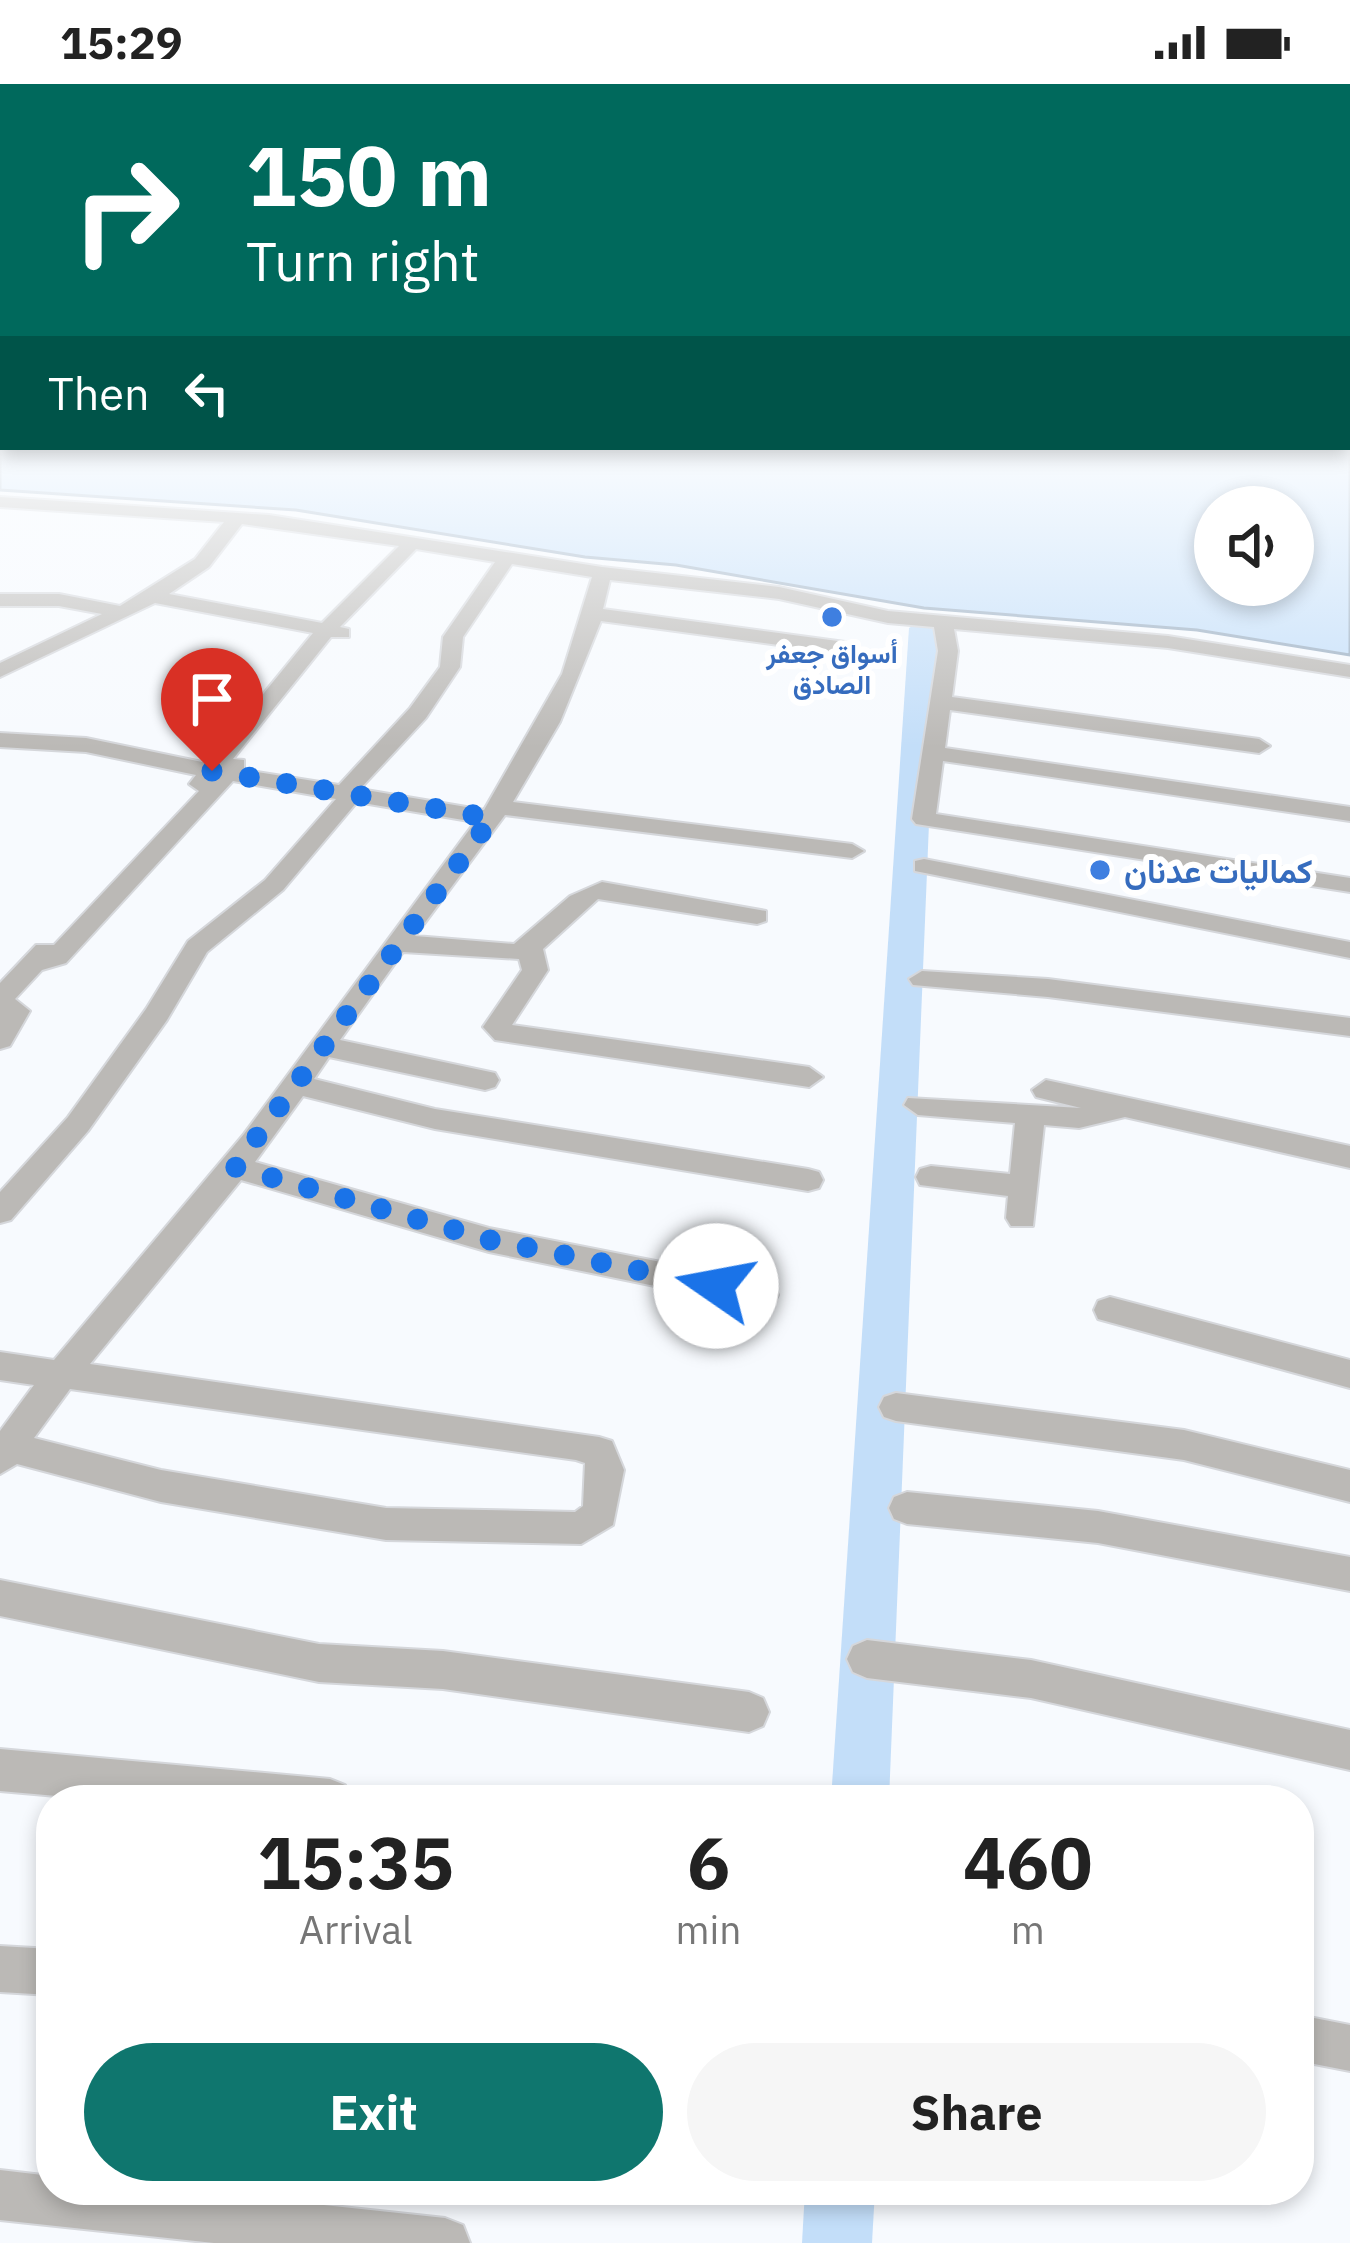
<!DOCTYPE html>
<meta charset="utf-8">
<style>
body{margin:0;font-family:"IBM Plex Sans",Vazirmatn,sans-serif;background:#f6f6f6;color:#222;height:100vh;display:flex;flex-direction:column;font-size:45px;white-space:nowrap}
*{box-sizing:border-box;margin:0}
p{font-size:39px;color:#767676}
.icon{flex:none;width:66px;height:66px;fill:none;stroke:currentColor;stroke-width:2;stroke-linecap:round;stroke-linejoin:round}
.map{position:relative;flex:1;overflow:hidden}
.sheet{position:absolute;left:36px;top:1701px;width:1278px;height:420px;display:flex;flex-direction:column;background:#fff;border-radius:48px;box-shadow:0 6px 18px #0003}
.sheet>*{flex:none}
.guide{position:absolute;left:0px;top:0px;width:1350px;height:366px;box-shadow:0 6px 18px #0003;background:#00695c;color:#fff;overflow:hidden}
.fabs{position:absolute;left:1194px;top:402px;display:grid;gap:24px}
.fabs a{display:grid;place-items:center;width:120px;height:120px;border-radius:50%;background:#fff;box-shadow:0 6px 18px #0003;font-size:60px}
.pin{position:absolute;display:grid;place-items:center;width:102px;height:102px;color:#fff;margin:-123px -51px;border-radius:50% 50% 50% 0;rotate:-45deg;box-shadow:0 0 12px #0007}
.pin .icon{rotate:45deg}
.me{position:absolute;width:132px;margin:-66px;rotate:282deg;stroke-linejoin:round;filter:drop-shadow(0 0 9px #0008)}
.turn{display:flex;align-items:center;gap:42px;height:252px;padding:0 48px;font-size:54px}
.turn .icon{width:156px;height:156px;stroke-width:2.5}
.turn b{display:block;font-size:84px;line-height:102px}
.then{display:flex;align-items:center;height:114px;padding:0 48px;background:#0003;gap:24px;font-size:45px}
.eta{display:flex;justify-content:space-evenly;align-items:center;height:204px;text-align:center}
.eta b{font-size:72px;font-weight:800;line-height:84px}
.action{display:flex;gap:24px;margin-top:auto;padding:24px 48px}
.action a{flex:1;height:138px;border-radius:72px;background:#0f766e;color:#fff;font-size:48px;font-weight:800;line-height:138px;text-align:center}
.action a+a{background:#f6f6f6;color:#222}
.status{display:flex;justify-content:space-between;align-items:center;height:84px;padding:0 60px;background:#fff;direction:ltr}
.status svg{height:33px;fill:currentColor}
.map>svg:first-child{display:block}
.water{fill:#c3def9;stroke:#99adc1;stroke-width:3;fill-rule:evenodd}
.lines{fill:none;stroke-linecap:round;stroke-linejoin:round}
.river{fill:#c3def9;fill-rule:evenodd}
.minor-casing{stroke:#d5d7db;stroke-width:4}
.minor{fill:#bbb9b6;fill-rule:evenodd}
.route{stroke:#1a73e8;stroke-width:21;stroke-dasharray:0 37.8}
.shop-dot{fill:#3f7fe0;stroke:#fff;stroke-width:4.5}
.labels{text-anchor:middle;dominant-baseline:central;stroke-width:12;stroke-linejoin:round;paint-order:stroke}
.far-shop-label{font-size:27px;font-weight:bold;fill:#366cbe;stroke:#fff}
.shop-label{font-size:33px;font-weight:bold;fill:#366cbe;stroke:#fff;text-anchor:start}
</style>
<div class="status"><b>15:29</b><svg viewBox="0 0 49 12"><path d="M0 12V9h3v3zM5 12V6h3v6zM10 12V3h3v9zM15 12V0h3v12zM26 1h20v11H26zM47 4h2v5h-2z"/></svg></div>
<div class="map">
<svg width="1350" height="2159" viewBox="0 0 1350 2159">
<rect width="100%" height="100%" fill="#f7fafe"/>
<path class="water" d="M 0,361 L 1350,361 L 1350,571 L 1197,546 L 924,524 L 676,481 L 585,473 L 296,426 L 0,406 ZM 1215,423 L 1293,423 L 1293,501 L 1215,501 Z"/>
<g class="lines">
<g class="river">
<polygon points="923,536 937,544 889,1716 831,1716 909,544"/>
<polygon points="805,2106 875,2106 872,2159 802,2159"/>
</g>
<defs>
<g id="minor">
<path d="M 0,413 L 269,431 L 602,483 L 779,503 L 888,527 L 1168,552 L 1350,581 L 1350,593 L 1168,564 L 954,545 L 958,567 L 952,613 L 1259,655 L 1270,662 L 1259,669 L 950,626 L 945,664 L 1350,723 L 1350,737 L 943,677 L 936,730 L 1350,794 L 1350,808 L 916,740 L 912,735 L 938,567 L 934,543 L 888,539 L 779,515 L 610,496 L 603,525 L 845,558 L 855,564 L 845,570 L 601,537 L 560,638 L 513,718 L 852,760 L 864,767 L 852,774 L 505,731 L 415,852 L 514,860 L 570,812 L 602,798 L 766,827 L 766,837 L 757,840 L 598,815 L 543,865 L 548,886 L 512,941 L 809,983 L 823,993 L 809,1003 L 495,956 L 483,943 L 522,886 L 519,875 L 403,868 L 340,956 L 495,989 L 499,996 L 495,1003 L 485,1006 L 329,973 L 314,995 L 435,1025 L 808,1085 L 819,1088 L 823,1096 L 819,1104 L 808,1107 L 435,1045 L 303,1012 L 255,1078 L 489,1144 L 762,1198 L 773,1202 L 778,1211 L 773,1220 L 762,1224 L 489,1168 L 241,1096 L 90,1280 L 599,1353 L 612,1357 L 624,1386 L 613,1441 L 581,1460 L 386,1456 L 161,1418 L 17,1380 L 0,1390 L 0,1347 L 34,1301 L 0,1296 L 0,1268 L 54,1276 L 244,1050 L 475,738 L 357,718 L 283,806 L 207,868 L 167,936 L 88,1047 L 11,1136 L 0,1139 L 0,1108 L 68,1033 L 146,925 L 188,857 L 265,796 L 336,715 L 233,697 L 66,879 L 42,886 L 15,915 L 30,927 L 10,962 L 0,965 L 0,899 L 36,861 L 54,861 L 199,707 L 189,700 L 196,691 L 86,668 L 0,663 L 0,649 L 86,654 L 207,679 L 313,549 L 155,519 L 0,593 L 0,579 L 102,530 L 59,522 L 0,522 L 0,510 L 59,510 L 120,522 L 195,475 L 224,438 L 0,423 ZM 242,440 L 399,462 L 322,539 L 169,510 L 209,483 ZM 416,465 L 495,478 L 443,553 L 440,583 L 410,624 L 339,701 L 244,686 L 244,676 L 233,675 L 331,553 L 349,553 L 349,545 L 340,543 ZM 512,480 L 592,493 L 562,590 L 484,726 L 360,705 L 426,634 L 460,583 L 463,553 ZM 70,1305 L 576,1376 L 585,1379 L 583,1422 L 575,1428 L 386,1424 L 161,1386 L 34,1354 Z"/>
<polygon points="924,775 1350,858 1350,874 915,787 915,777"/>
<polygon points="922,887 1048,895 1350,934 1350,952 1048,913 913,901 909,895"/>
<polygon points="1046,996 1350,1062 1350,1084 1125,1033 1079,1044 1044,1041 1033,1142 1011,1142 1006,1134 1008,1112 920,1101 916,1093 920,1085 931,1082 1010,1090 1015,1039 918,1031 904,1021 908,1014 1081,1024 1036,1013 1032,1006"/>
<polygon points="1110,1213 1350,1276 1350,1304 1098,1235 1094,1226 1098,1217"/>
<polygon points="896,1309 1184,1346 1350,1386 1350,1418 1184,1376 896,1337 884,1333 879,1323 884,1313"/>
<polygon points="907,1408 1098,1427 1350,1473 1350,1507 1098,1459 907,1440 894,1435 889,1424 894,1413"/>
<polygon points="0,1496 319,1560 443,1567 749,1608 763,1614 769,1628 763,1642 749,1648 443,1605 319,1598 0,1532"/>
<polygon points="867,1556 1031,1576 1350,1646 1350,1686 1031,1614 867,1594 853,1588 847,1575 853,1562"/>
<polygon points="0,1665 330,1695 345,1701 351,1716 102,1716 0,1707"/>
<polygon points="0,1862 51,1865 51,1911 0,1908"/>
<polygon points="1299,1931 1350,1941 1350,1987 1299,1977"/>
<polygon points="0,2086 51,2092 51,2106 185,2106 445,2134 463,2141 470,2159 214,2159 0,2136"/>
</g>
</defs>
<use href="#minor" class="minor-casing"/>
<use href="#minor" class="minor"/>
</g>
<linearGradient id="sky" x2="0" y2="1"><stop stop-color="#99c5ef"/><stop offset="0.54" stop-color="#fbfdff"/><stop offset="1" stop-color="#fbfdff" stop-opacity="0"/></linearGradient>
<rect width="1350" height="663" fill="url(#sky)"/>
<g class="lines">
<polyline class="route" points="212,687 492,734 235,1083 490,1156 716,1202"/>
</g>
<g class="shop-dot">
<circle cx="832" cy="533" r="12"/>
<circle cx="1100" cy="786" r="12"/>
</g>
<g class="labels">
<g class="far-shop-label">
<text x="832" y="568">أسواق جعفر<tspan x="832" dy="31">الصادق</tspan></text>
</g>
<g class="shop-label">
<text x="1124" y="786">كماليات عدنان</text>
</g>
</g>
</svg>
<div class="fabs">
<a><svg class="icon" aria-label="sound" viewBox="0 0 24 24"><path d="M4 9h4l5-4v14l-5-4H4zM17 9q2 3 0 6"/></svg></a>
</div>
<div class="pin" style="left:212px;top:687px;background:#d93025"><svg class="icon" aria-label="arrive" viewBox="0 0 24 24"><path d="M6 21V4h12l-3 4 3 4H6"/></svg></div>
<svg class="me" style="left:716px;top:1202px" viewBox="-20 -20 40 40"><circle r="19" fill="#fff"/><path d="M0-13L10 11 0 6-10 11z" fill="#1a73e8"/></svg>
<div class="guide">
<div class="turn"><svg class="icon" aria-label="right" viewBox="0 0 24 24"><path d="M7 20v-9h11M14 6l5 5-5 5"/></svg><div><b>150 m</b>Turn right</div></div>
<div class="then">Then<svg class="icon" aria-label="left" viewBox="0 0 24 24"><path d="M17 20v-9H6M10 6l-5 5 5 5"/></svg></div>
</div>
<section class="sheet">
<div class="eta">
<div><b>15:35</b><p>Arrival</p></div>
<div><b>6</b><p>min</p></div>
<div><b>460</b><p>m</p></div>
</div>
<div class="action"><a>Exit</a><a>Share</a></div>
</section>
</div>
